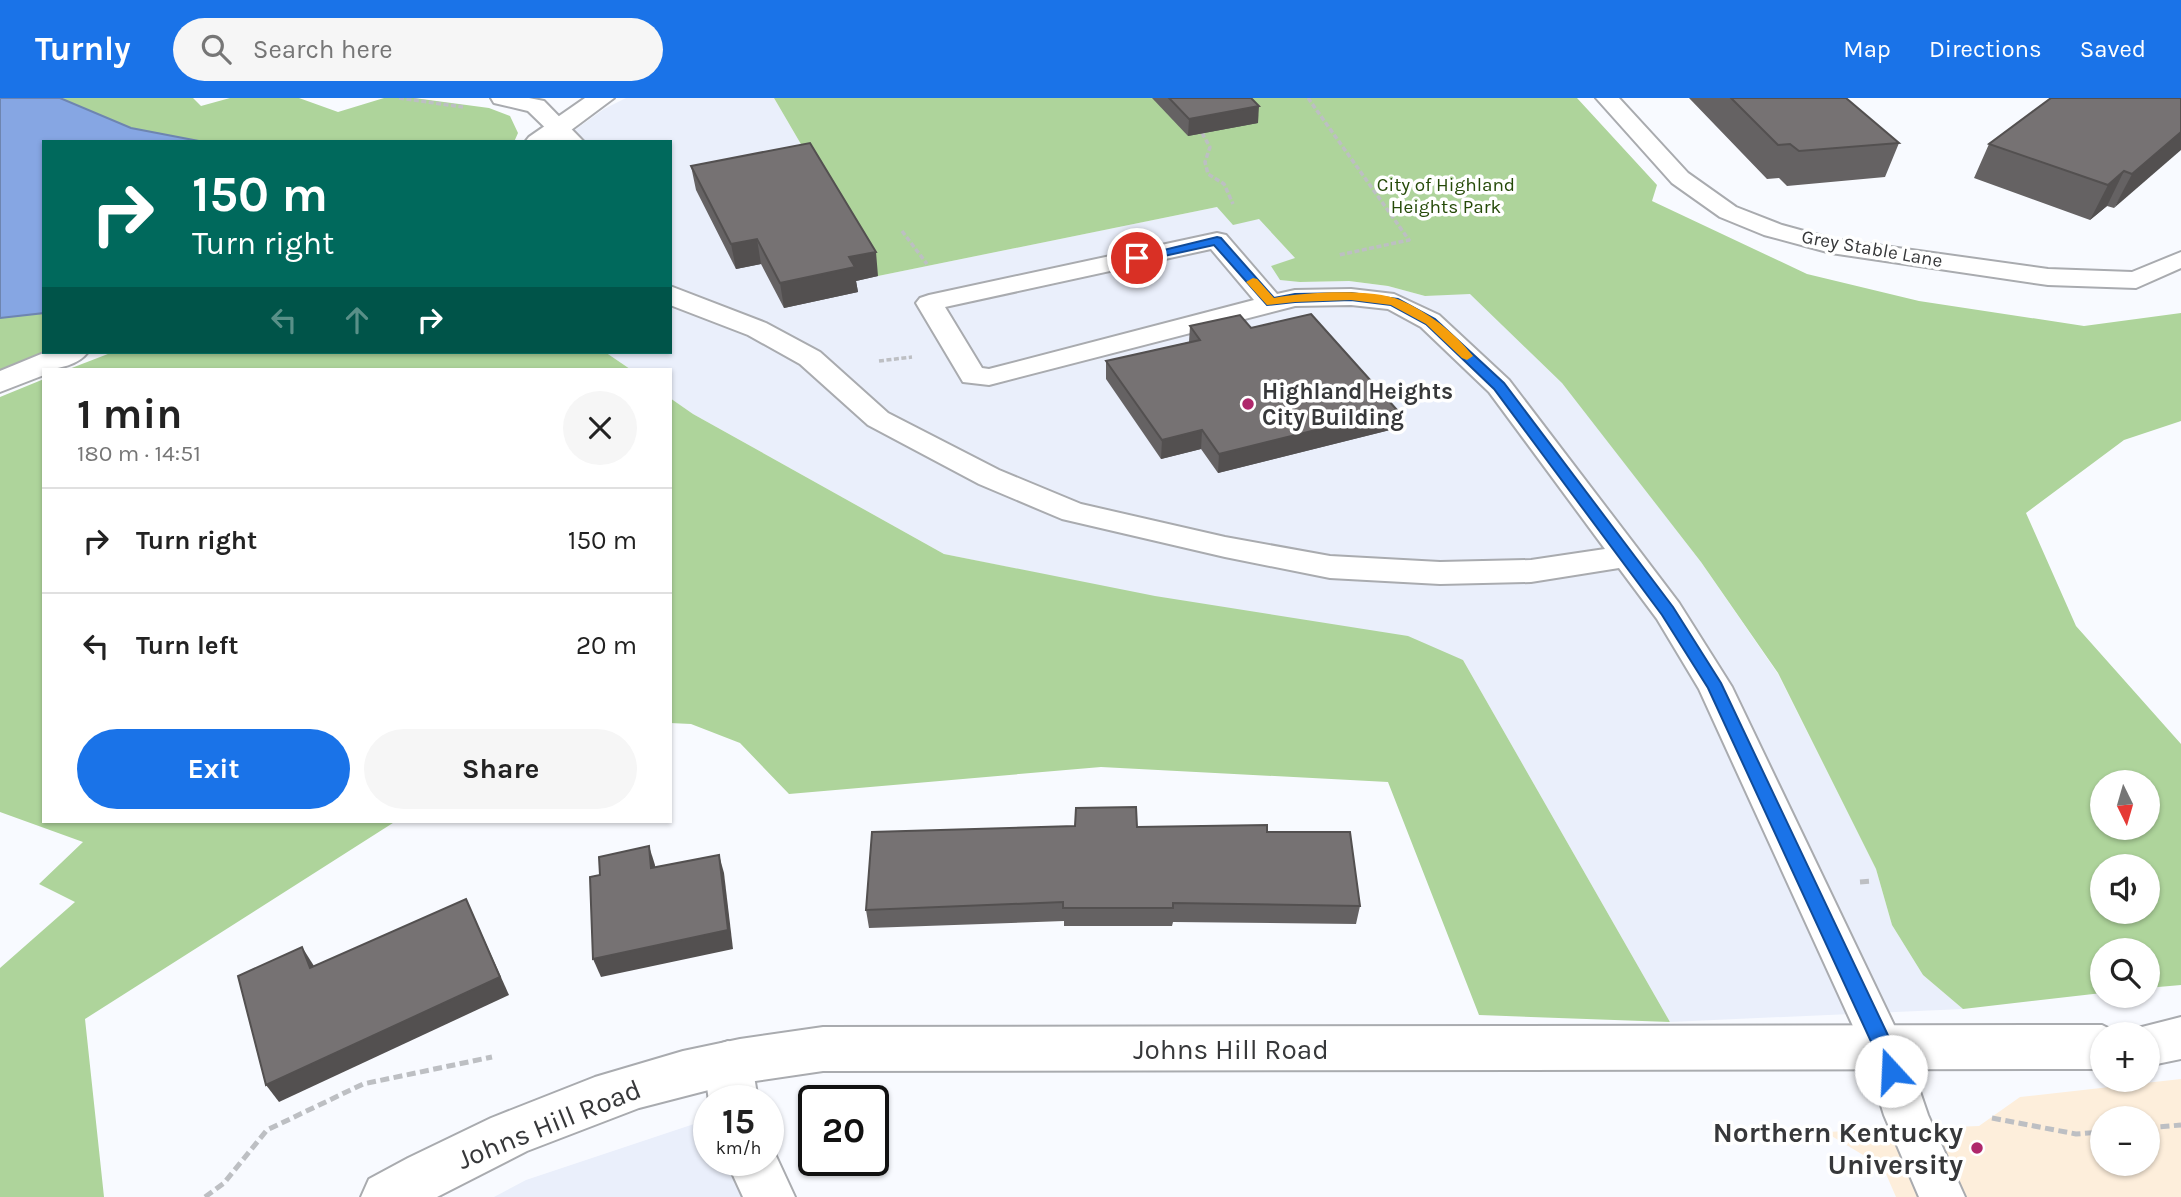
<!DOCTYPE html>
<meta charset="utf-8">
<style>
body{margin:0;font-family:Karla,sans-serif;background:#f6f6f6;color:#222;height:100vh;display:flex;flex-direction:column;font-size:26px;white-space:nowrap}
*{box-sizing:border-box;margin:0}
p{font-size:23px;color:#767676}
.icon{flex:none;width:38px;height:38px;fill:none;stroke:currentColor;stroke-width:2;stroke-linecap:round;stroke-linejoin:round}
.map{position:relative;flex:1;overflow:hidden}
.drawer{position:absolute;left:42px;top:270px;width:630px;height:455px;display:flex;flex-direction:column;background:#fff;border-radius:0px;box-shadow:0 2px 5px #0004}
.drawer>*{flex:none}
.banner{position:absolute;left:42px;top:42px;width:630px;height:214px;border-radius:0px;box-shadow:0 2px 5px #0004;background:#00695c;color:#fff;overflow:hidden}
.needle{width:46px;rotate:175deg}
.fabs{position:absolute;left:2090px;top:672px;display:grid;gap:14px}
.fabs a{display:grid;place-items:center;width:70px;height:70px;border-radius:50%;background:#fff;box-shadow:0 2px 5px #0004;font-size:35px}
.speed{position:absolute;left:693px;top:987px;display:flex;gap:14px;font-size:35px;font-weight:700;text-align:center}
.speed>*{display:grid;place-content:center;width:91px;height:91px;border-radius:50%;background:#fff;box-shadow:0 2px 5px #0004;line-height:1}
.speed small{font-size:18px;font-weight:400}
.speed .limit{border:4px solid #111;border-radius:10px;background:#fff;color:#111}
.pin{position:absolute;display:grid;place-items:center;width:60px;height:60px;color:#fff;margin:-30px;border:4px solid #fff;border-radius:50%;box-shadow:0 2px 7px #0007}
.me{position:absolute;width:77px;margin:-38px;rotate:340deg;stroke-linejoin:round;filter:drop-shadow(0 0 5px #0008)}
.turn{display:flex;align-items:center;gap:24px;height:147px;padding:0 35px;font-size:32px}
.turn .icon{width:91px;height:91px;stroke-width:2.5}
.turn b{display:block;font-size:49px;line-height:60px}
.lanes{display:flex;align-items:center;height:66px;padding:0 35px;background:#0003;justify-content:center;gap:35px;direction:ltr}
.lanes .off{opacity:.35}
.round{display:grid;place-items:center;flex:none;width:74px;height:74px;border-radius:37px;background:#f6f6f6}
.overview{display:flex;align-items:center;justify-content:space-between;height:119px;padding:0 35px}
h1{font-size:42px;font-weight:700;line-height:52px}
.primary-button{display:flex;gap:14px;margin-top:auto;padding:14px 35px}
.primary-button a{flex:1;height:80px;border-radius:42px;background:#1a73e8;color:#fff;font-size:28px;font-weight:700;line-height:80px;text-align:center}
.primary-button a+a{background:#f6f6f6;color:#222}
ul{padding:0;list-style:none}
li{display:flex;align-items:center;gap:21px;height:105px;padding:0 35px;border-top:2px solid #e0e0e0}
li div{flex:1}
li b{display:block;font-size:26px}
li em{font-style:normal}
header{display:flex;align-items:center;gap:42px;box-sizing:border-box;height:98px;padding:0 35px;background:#1a73e8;color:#fff}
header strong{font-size:33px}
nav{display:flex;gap:38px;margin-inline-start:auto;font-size:24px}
.search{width:490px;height:63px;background:#f6f6f6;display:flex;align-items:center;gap:18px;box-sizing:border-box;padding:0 24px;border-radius:38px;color:#767676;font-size:26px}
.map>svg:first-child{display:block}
.built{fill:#eaeffb}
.industrial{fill:#fdeedb;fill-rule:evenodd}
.green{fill:#aed49b;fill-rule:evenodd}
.water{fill:#86a6e3;stroke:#6e85b0;stroke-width:2}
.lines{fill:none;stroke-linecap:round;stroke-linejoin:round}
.service-casing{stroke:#a9abaf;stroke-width:4}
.minor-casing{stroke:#a9abaf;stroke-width:4}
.tertiary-casing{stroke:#a9abaf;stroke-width:4}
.path-far1{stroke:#bdbfc3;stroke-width:3.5;stroke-dasharray:5 2.5;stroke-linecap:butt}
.path{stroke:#bdbfc3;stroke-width:5;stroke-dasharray:9 4.5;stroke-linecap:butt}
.service{fill:#fff;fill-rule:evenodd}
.minor{fill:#fff;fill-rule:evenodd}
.tertiary{fill:#fff;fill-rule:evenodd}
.wall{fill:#656263}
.shaded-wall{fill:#535050}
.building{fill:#767273;stroke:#535050;stroke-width:2}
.route{fill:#1a73e8;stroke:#114b97;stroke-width:2}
.slow{fill:#f59e0b}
.poi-dot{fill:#af286c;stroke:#fff;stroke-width:2.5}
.labels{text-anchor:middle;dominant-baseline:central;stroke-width:7;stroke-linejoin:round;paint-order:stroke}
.far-park-label{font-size:19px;fill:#254a08;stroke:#fff}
.far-street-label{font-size:19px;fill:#37383a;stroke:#fff}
.poi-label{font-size:23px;font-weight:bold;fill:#37383a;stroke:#fff;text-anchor:start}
.near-street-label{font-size:28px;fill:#37383a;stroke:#fff}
.near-poi-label{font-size:28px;font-weight:bold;fill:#37383a;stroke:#fff;text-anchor:end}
</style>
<header>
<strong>Turnly</strong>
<div class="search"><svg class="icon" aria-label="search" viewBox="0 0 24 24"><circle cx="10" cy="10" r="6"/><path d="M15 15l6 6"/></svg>Search here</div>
<nav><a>Map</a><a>Directions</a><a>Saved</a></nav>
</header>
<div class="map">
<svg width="2181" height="1099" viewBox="0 0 2181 1099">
<rect width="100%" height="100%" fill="#f8faff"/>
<g class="built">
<polygon points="626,0 774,0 878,178 1217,109 1259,120 1296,161 1271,168 1300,184 1349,183 1388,188 1425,198 1470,195 1562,284 1701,464 1778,576 1876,771 1892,827 1923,877 1963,911 1670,924 1463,562 944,456 693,316 670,300 670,271 630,271 605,254 670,254 670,44 558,44 604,11"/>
<polygon points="697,1025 709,1035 709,1062 728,1062 742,1099 494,1099 526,1082"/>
</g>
<path class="industrial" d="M 2181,981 L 2181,1099 L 1896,1099 L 1883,1069 L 1825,1034 L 1979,1028 L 2020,999 ZM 2102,1020 L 2147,1020 L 2147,1066 L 2102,1066 Z"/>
<g class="green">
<polygon points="0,0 193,0 201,8 230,0 299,0 338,14 384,0 414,0 489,10 510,18 518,35 514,44 44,44 44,254 49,254 0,275"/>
<path d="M 774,0 L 1577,0 L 1657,87 L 1652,103 L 1807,176 L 1919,203 L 2084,228 L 2181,215 L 2181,323 L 2124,342 L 2026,415 L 2076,528 L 2181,646 L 2181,887 L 2147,890 L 2147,852 L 2102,852 L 2102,895 L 1963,911 L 1923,877 L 1892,827 L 1876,771 L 1778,575 L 1701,464 L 1562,285 L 1470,196 L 1425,198 L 1388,188 L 1349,183 L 1300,184 L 1280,182 L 1271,168 L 1295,160 L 1259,121 L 1233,127 L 1217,109 L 878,178 ZM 2102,684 L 2147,684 L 2147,730 L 2102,730 ZM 2102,768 L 2147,768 L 2147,814 L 2102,814 Z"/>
<polygon points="113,254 605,254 630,271 69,271"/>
<polygon points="44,281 44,723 396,723 85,921 104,1099 0,1099 0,870 75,804 39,786 83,744 0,714 0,299"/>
<polygon points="670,300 693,316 944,456 1155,498 1408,538 1463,562 1670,924 1479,917 1388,684 1101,669 789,696 740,645 691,626 670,625"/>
</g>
<polygon class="water" points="0,0 60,0 131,30 204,44 44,44 44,215 0,220"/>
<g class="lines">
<defs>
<g id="service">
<polygon points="491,0 529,0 544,3 584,44 560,44 528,13 494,5"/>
<polygon points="1596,0 1619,0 1688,75 1736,109 1782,127 1833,141 2048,171 2132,174 2181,154 2181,170 2136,190 2048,187 1831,155 1764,137 1720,119 1672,85"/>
<path d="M 1217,135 L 1226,137 L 1277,196 L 1295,192 L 1351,191 L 1394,196 L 1439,217 L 1509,282 L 1638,451 L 1679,505 L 1732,589 L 1905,950 L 1928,1017 L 1965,1099 L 1919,1099 L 1884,1017 L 1863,950 L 1699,591 L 1657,521 L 1619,470 L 1531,484 L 1440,486 L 1330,480 L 1225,459 L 1062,421 L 979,386 L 868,327 L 800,266 L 748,237 L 670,207 L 670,188 L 766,225 L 820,254 L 888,315 L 999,372 L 1081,406 L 1225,439 L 1330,458 L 1440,464 L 1531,462 L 1605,451 L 1489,294 L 1421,229 L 1388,211 L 1351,207 L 1295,208 L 989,287 L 963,284 L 916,205 L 920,200 L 929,197 ZM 1211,151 L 1254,202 L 989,271 L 982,270 L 945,209 Z"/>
</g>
<g id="minor">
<polygon points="585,0 614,0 555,44 525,44 529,39"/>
<path d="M 46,254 L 88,254 C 78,267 59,271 44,271 L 44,277 L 0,294 L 0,273 Z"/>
<polygon points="728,943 745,949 752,965 758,1003 709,1004 704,965 711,949"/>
<polygon points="768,1044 770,1045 795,1099 743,1099 726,1062 768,1062"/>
</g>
<g id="tertiary">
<polygon points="2181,919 2181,961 2147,968 2147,936 2128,936 2130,932"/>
<polygon points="2102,927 2120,936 2102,936 2102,971 823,973 728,987 639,1010 527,1053 437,1099 361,1099 369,1081 408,1060 491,1020 595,979 683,953 740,941 823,929"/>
</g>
</defs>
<use href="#service" class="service-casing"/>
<use href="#minor" class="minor-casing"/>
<use href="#tertiary" class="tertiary-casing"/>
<g class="path-far1">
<polyline points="399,0 463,9"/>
<polyline points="1308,0 1409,142 1339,157"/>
<polyline points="1202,35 1210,49 1205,64 1208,76 1224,86 1233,106"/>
<polyline points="902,133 927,166"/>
<polyline points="879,263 912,259"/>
</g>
<g class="path">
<polyline points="1860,784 1873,783"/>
<polyline points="1992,1020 2076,1036 2102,1034"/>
<polyline points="2147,1030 2181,1027"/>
<polyline points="205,1099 224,1085 267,1032 363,986 492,959"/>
</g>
<use href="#service" class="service"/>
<use href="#minor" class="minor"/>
<use href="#tertiary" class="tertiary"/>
</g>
<g class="wall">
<polygon points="1152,0 1251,0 1258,25 1188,38"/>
<polygon points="1689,0 1846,0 1899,45 1885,79 1787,88 1779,80 1767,81"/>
<polygon points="2181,0 2114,110 2107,108 2090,122 1974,80 1989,46"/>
<polygon points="691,68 878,178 856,183 858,194 784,210 761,166 736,171 696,92"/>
<polygon points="1190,228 1251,230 1394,331 1218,375 1201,351 1161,361 1106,281 1106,263 1189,244"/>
<polygon points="1075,728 1267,734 1360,808 1356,826 1173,824 1172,828 1064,828 1064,823 869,830 866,812"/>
</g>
<g class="shaded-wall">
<polygon points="1259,8 1258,25 1188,38 1189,21"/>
<polygon points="2181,34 2181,52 2114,110 2132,76"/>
<polygon points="2124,73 2107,108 2090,122 2108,87"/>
<polygon points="757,141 761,166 736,171 731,146"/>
<polygon points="876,154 878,178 856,183 858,194 784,210 780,185 849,159"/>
<polygon points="1397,312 1394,331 1218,375 1219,356"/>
<polygon points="1202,332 1201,351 1161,361 1162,342"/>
<polygon points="649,748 655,767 657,789 651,770"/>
<polygon points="719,757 724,775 733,851 601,879 593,861"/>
<polygon points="466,801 509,897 279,1004 266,987"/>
<polygon points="302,849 314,868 321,889 310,870"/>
</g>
<g class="building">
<polygon points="1169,0 1251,0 1259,8 1189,21"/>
<polygon points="1731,0 1846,0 1899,45 1799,53 1790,46 1778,47"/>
<polygon points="2051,0 2181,0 2181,34 2132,76 2124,73 2108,87 1989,46"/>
<polygon points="810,45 876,154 849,159 855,169 780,185 757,141 731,146 691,68"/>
<polygon points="1311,216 1397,312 1219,356 1202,332 1162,342 1106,263 1200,242 1190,228 1240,217 1251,230"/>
<polygon points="1136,709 1137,729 1267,727 1267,734 1350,734 1360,808 1173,805 1173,810 1063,810 1063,804 866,812 872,734 1075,728 1076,710"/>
<polygon points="649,748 651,770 719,757 728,832 593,861 590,779 600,777 599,759"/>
<polygon points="466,801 500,879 266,987 238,878 302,849 310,870"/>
</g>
<polygon class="route" points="1217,139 1221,140 1274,200 1295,196 1351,195 1398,201 1435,221 1504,285 1673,509 1721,585 1894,950 1902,973 1899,979 1891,982 1884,979 1874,950 1708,590 1662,517 1494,291 1426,226 1391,207 1351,202 1295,204 1267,207 1214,147 1137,164 1131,160"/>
<path class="slow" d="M 1253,180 L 1257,181 L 1274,200 C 1304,194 1372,190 1400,202 C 1428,214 1454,234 1473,258 L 1467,262 L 1462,260 L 1426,226 L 1391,207 L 1351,202 L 1295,204 L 1267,207 L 1246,184 Z"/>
<g class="poi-dot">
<circle cx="1248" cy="306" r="7"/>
<circle cx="1977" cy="1050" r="7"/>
</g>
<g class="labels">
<g class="far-park-label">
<text x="1446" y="87">City of Highland<tspan x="1446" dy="22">Heights Park</tspan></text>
</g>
<g class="far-street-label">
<text transform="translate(1872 151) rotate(10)">Grey Stable Lane</text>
</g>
<g class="poi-label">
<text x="1262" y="293">Highland Heights<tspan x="1262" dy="26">City Building</tspan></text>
</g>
<g class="near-street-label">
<text x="1231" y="951">Johns Hill Road</text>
<text transform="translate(549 1026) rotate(-22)">Johns Hill Road</text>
</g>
<g class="near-poi-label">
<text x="1963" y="1034">Northern Kentucky<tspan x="1963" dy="32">University</tspan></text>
</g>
</g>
</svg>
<div class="fabs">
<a><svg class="needle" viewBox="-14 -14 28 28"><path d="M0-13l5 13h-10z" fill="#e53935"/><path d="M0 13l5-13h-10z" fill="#767676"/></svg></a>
<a><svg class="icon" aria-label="sound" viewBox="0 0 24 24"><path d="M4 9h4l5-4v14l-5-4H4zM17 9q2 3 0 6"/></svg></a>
<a><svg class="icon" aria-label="search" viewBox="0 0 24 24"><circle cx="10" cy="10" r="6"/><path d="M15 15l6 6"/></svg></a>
<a>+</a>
<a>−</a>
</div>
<div class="speed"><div>15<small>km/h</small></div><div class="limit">20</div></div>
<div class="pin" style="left:1137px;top:160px;background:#d93025"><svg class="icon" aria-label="arrive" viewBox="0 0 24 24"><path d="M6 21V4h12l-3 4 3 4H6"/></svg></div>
<svg class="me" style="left:1891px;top:973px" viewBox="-20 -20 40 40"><circle r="19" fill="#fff"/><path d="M0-13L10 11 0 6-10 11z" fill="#1a73e8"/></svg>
<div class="banner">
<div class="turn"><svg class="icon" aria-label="right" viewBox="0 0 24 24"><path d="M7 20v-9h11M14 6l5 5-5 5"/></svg><div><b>150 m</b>Turn right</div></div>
<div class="lanes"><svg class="icon off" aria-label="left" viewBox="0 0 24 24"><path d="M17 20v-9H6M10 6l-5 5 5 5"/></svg><svg class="icon off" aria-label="ahead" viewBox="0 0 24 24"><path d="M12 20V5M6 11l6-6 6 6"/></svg><svg class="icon" aria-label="right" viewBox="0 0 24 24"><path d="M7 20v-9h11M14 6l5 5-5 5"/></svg></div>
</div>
<section class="drawer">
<div class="overview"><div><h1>1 min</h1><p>180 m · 14:51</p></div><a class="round"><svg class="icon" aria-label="close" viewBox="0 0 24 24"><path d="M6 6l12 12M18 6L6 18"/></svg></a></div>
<ul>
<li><svg class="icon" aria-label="right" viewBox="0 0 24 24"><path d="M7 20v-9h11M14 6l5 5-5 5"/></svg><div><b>Turn right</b></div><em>150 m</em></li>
<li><svg class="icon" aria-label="left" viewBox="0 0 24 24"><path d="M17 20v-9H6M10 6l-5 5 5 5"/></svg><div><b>Turn left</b></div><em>20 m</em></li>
</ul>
<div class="primary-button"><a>Exit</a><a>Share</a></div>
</section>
</div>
